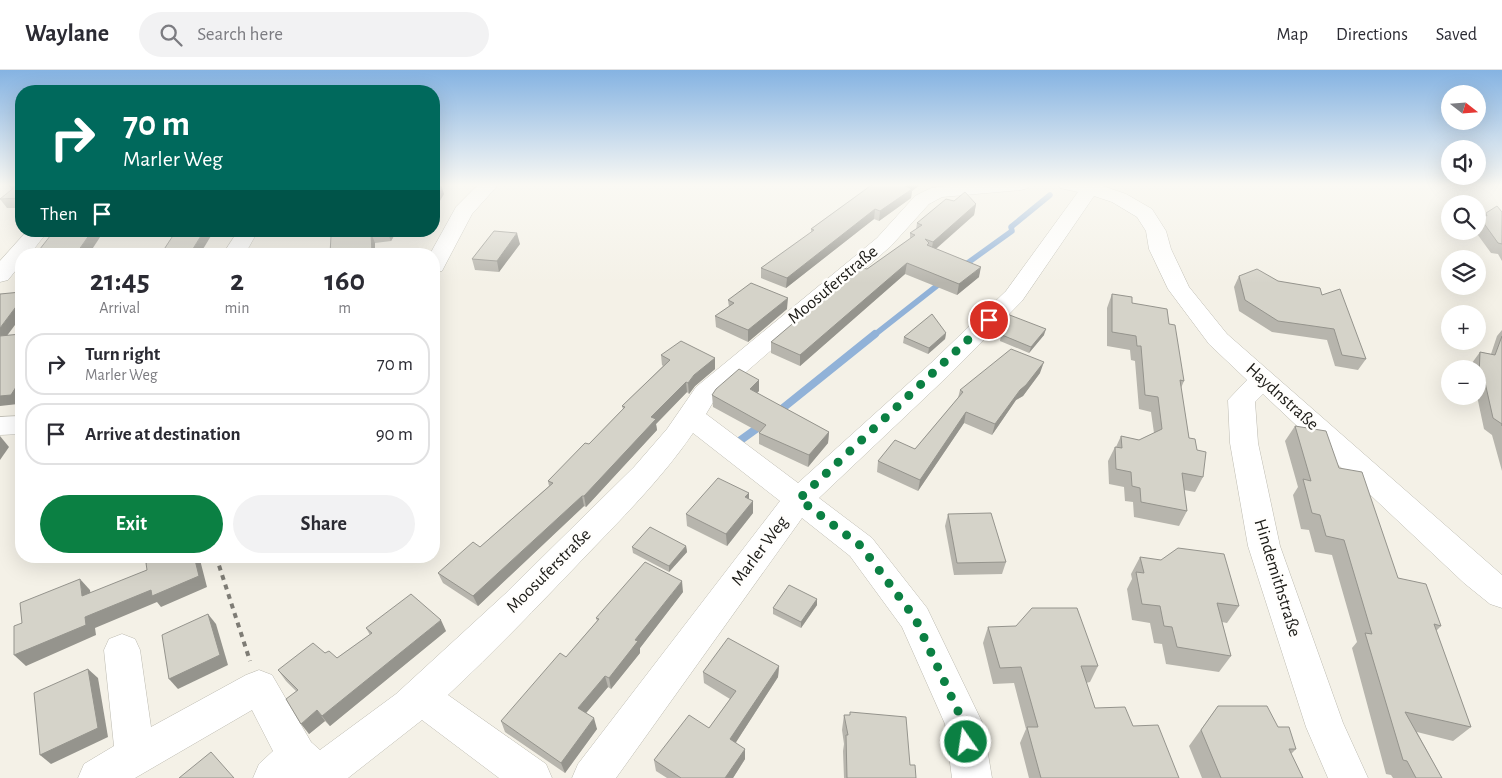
<!DOCTYPE html>
<meta charset="utf-8">
<style>
body{margin:0;font-family:"Alegreya Sans",sans-serif;background:#f2f2f3;color:#2b2b33;height:100vh;display:flex;flex-direction:column;font-size:19px;white-space:nowrap}
*{box-sizing:border-box;margin:0}
p{font-size:16px;color:#7c7c81}
.icon{flex:none;width:28px;height:28px;fill:none;stroke:currentColor;stroke-width:2;stroke-linecap:round;stroke-linejoin:round}
.map{position:relative;flex:1;overflow:hidden}
.details{position:absolute;left:15px;top:178px;width:425px;height:315px;display:flex;flex-direction:column;background:#fff;border-radius:20px;box-shadow:0 5px 20px #0002}
.details>*{flex:none}
.top-card{position:absolute;left:15px;top:15px;width:425px;height:152px;border-radius:20px;box-shadow:0 5px 20px #0002;background:#00695c;color:#fff;overflow:hidden}
.needle{width:32px;rotate:107deg}
.controls{position:absolute;left:1441px;top:15px;display:grid;gap:10px}
.controls a{display:grid;place-items:center;width:45px;height:45px;border-radius:50%;background:#fff;box-shadow:0 5px 20px #0002;font-size:25px}
.pin{position:absolute;display:grid;place-items:center;width:42px;height:42px;color:#fff;margin:-21px;border:2px solid #fff;border-radius:50%;box-shadow:0 1px 5px #0007}
.me{position:absolute;width:55px;margin:-28px;rotate:347deg;stroke-linejoin:round;filter:drop-shadow(0 0 4px #0008)}
.turn{display:flex;align-items:center;gap:18px;height:105px;padding:0 25px;font-size:22px}
.turn .icon{width:65px;height:65px;stroke-width:2.5}
.turn b{display:block;font-size:35px;line-height:42px}
.then{display:flex;align-items:center;height:48px;padding:0 25px;background:#0003;gap:10px;font-size:19px}
.eta{display:flex;justify-content:space-evenly;align-items:center;height:85px;text-align:center}
.eta b{font-size:30px;font-weight:700;line-height:35px}
.cta{display:flex;gap:10px;margin-top:auto;padding:10px 25px}
.cta a{flex:1;height:58px;border-radius:30px;background:#0b8043;color:#fff;font-size:20px;font-weight:700;line-height:58px;text-align:center}
.cta a+a{background:#f2f2f3;color:#2b2b33}
ul{padding:0;list-style:none}
li{display:flex;align-items:center;gap:15px;height:62px;margin:0 10px 8px;padding:0 15px;border:2px solid #e1e1e2;border-radius:20px}
li div{flex:1}
li b{display:block;font-size:19px}
li em{font-style:normal}
header{display:flex;align-items:center;gap:30px;box-sizing:border-box;height:70px;padding:0 25px;background:#fff;border-bottom:1px solid #e1e1e2}
header strong{font-size:24px}
nav{display:flex;gap:28px;margin-inline-start:auto;font-size:18px}
.search{width:350px;height:45px;background:#f2f2f3;display:flex;align-items:center;gap:12px;box-sizing:border-box;padding:0 18px;border-radius:28px;color:#7c7c81;font-size:19px}
.map>svg:first-child{display:block}
.lines{fill:none;stroke-linecap:round;stroke-linejoin:round}
.stream-far1{stroke:#91b2d8;stroke-width:5.5}
.stream{stroke:#91b2d8;stroke-width:8}
.minor-casing{stroke:#bdbbb1;stroke-width:1}
.path{stroke:#7e7c75;stroke-width:4;stroke-dasharray:5 5;stroke-linecap:butt}
.minor{fill:#fff;fill-rule:evenodd}
.wall{fill:#b7b5ad}
.shaded-wall{fill:#95948d}
.building{fill:#d5d3c9;stroke:#95948d}
.route{stroke:#0b8043;stroke-width:9;stroke-dasharray:0 16.2}
.labels{text-anchor:middle;dominant-baseline:central;stroke-width:5;stroke-linejoin:round;paint-order:stroke}
.street-label{font-size:18px;fill:#1b1a16;stroke:#fffefc}
</style>
<header>
<strong>Waylane</strong>
<div class="search"><svg class="icon" aria-label="search" viewBox="0 0 24 24"><circle cx="10" cy="10" r="6"/><path d="M15 15l6 6"/></svg>Search here</div>
<nav><a>Map</a><a>Directions</a><a>Saved</a></nav>
</header>
<div class="map">
<svg width="1502" height="708" viewBox="0 0 1502 708">
<rect width="100%" height="100%" fill="#f4f1e7"/>
<g class="lines">
<g class="stream-far1">
<polyline points="962,197 1012,161 1011,157 1050,125"/>
<polyline points="873,266 943,211"/>
</g>
<g class="stream">
<polyline points="778,342 875,264"/>
<polyline points="738,372 763,354"/>
</g>
<defs>
<g id="minor">
<polygon points="479,114 499,114 472,144 442,201 434,202 434,184 430,184 456,137"/>
<path d="M 962,114 L 1030,114 L 1028,118 L 1021,120 L 942,127 L 929,134 L 891,176 L 715,329 L 706,344 L 798,413 L 931,293 L 1006,221 L 1078,122 L 1060,118 L 1058,114 L 1097,114 L 1126,124 L 1152,139 L 1166,161 L 1171,179 L 1189,217 L 1227,264 L 1502,505 L 1502,538 L 1490,534 L 1464,513 L 1263,324 L 1255,332 L 1258,373 L 1280,476 L 1343,653 L 1368,708 L 1328,708 L 1306,657 L 1248,476 L 1230,373 L 1228,330 L 1247,310 L 1209,274 L 1168,219 L 1149,179 L 1146,161 L 1137,147 L 1112,132 L 1094,126 L 1022,231 L 949,305 L 819,428 L 872,468 L 927,538 L 983,654 L 992,708 L 952,708 L 945,654 L 902,557 L 850,486 L 802,448 L 616,708 L 572,708 L 578,694 L 780,431 L 693,363 C 661,410 619,451 580,492 C 537,537 494,582 448,625 L 546,694 L 552,708 L 499,708 L 422,650 L 348,708 L 253,708 L 259,694 L 273,681 L 252,640 L 135,708 L 78,708 L 84,694 L 114,676 L 104,580 L 109,569 L 122,564 L 135,569 L 140,580 L 151,657 L 246,605 L 259,600 L 272,605 L 311,672 L 320,680 L 396,624 L 505,524 L 634,397 L 667,359 L 696,317 L 877,168 L 915,126 L 931,118 Z"/>
<polygon points="27,161 48,161 30,184 21,184 21,194 8,210 0,212 0,191"/>
<polygon points="238,161 258,161 245,184 223,184"/>
<polygon points="21,346 21,364 0,365 0,347"/>
</g>
</defs>
<use href="#minor" class="minor-casing"/>
<polyline class="path" points="216,486 250,591"/>
<use href="#minor" class="minor"/>
</g>
<g class="wall">
<polygon points="21,114 21,138 7,138 0,129 12,120 9,116"/>
<polygon points="873,114 921,114 912,121 911,128 879,151 874,149 786,218 761,208 761,198 811,163 811,159"/>
<polygon points="954,131 976,134 974,145 936,179 979,207 957,225 905,204 800,296 771,283 771,272 867,199 910,169 910,163 916,160 917,153"/>
<polygon points="1478,142 1485,145 1486,143 1502,142 1502,191 1498,184 1491,183 1475,161 1478,161"/>
<polygon points="176,161 200,184 161,184"/>
<polygon points="397,161 391,171 375,173 375,184 330,184 339,164"/>
<polygon points="520,174 499,202 475,200 472,189"/>
<polygon points="1239,206 1278,211 1322,225 1366,289 1358,300 1335,296 1327,270 1272,262 1239,241 1234,217"/>
<polygon points="1112,224 1132,233 1169,254 1184,311 1181,318 1189,368 1203,407 1195,422 1184,420 1187,441 1179,456 1134,447 1133,432 1125,431 1124,417 1109,414 1108,391 1115,377 1116,377 1121,366 1139,370 1154,363 1151,342 1139,339 1135,291 1131,290 1130,280 1107,276 1107,238"/>
<polygon points="728,230 787,239 748,272 716,257 715,246 729,237"/>
<polygon points="1004,247 1044,265 1029,283 1000,271"/>
<polygon points="1502,260 1502,401 1492,365 1484,359 1477,326 1478,299 1472,299 1472,293 1480,282 1491,284 1497,266"/>
<polygon points="946,263 945,269 928,284 903,273 904,267"/>
<polygon points="661,285 715,288 715,299 695,316 689,324 687,322 656,354 657,360 586,437 584,436 478,536 443,513 438,503 480,477 549,416 548,411 589,374 623,339 622,336 663,296 662,295"/>
<polygon points="1040,303 1023,326 1016,330 992,365 964,353 918,421 877,402 878,391 915,379 958,328 960,320"/>
<polygon points="759,310 759,321 757,323 829,362 828,373 808,397 759,374 759,362 713,337 712,325"/>
<polygon points="1295,356 1339,398 1398,508 1441,556 1436,561 1471,657 1453,671 1417,662 1442,708 1393,708 1391,705 1386,704 1352,578 1357,572 1332,485 1315,482 1309,460 1301,459 1293,425 1298,417 1285,371"/>
<polygon points="749,429 753,443 727,476 687,456 686,444"/>
<polygon points="948,444 1006,492 1002,504 954,505 945,456"/>
<polygon points="686,476 687,482 669,502 633,483 632,477"/>
<polygon points="1140,487 1239,536 1227,553 1222,552 1231,586 1219,602 1166,594 1162,574 1154,573 1150,553 1132,550 1127,519 1132,509 1131,504"/>
<polygon points="683,522 640,578 640,583 611,619 608,617 586,643 597,659 565,703 505,662 501,651 566,587 597,551 596,548"/>
<polygon points="817,529 817,535 801,558 773,544 773,538"/>
<polygon points="988,557 1098,596 1090,612 1086,613 1095,638 1133,656 1179,708 1029,708 1020,673 1026,659 1014,613 993,614 983,573"/>
<polygon points="366,558 446,561 330,656 325,651 309,664 296,621 286,611 278,600 325,583 337,588 370,565"/>
<polygon points="779,596 778,607 736,672 745,689 733,708 667,708 656,701 654,690 709,658 730,629 704,613 703,602"/>
<polygon points="1218,636 1278,657 1296,679 1291,684 1303,708 1202,708 1189,676"/>
<polygon points="850,642 910,695 916,708 844,708 843,681 844,674 842,660 844,645 850,645"/>
</g>
<g class="shaded-wall">
<polygon points="441,114 444,124 434,141 434,127"/>
<polygon points="909,114 921,114 912,121 911,128 879,151 880,141 905,116"/>
<polygon points="976,134 974,145 931,183 933,172"/>
<polygon points="875,139 874,149 786,218 787,208"/>
<polygon points="92,161 104,161 89,184 76,184"/>
<polygon points="204,161 214,161 200,184 192,184 191,182"/>
<polygon points="397,161 391,171 387,162"/>
<polygon points="371,163 375,173 375,184 372,184"/>
<polygon points="517,163 520,174 499,202 497,191"/>
<polygon points="907,193 905,204 800,296 800,285"/>
<polygon points="981,197 979,207 957,225 959,214"/>
<polygon points="18,207 21,207 21,212"/>
<polygon points="788,228 787,239 748,272 748,260"/>
<polygon points="21,230 21,247 0,275 0,258"/>
<polygon points="1046,259 1044,265 1029,283 1031,277"/>
<polygon points="946,263 945,269 928,284 929,278"/>
<polygon points="715,288 715,299 695,316 689,324 688,313 694,305"/>
<polygon points="1044,292 1040,303 1023,326 1016,330 992,365 995,354 1020,320"/>
<polygon points="21,309 21,329 18,334 0,336 0,326"/>
<polygon points="759,310 759,321 750,330 750,319"/>
<polygon points="686,312 687,322 656,354 657,360 586,437 584,426 651,347"/>
<polygon points="966,342 964,353 918,421 920,410"/>
<polygon points="829,362 828,373 808,397 809,385"/>
<polygon points="0,366 9,377 0,390"/>
<polygon points="749,423 749,435 745,427"/>
<polygon points="582,426 584,436 478,536 473,526"/>
<polygon points="753,431 753,443 727,476 726,464"/>
<polygon points="686,476 687,482 669,502 669,496"/>
<polygon points="194,486 199,486 207,517 161,537 157,532 95,558 96,565 26,596 14,585 85,547"/>
<polygon points="80,509 90,520 92,537 82,526"/>
<polygon points="682,511 683,522 640,578 640,583 611,619 609,608 635,570"/>
<polygon points="817,529 817,535 801,558 801,552"/>
<polygon points="208,544 216,554 228,595 178,619 169,609"/>
<polygon points="441,550 446,561 330,656 322,646"/>
<polygon points="779,596 778,607 731,680 730,669"/>
<polygon points="88,599 98,608 108,667 51,694 40,685"/>
<polygon points="605,606 608,617 581,649 578,638"/>
<polygon points="317,640 325,651 309,664 301,654"/>
<polygon points="594,648 597,659 565,703 561,693"/>
<polygon points="745,679 745,689 733,708 725,708"/>
</g>
<g class="building">
<polygon points="12,114 21,114 21,128 0,129 16,116 9,116"/>
<polygon points="434,114 441,114 434,127"/>
<polygon points="873,114 909,114 905,116 912,119 880,141 875,139 787,208 761,198 814,160 811,159"/>
<polygon points="965,122 976,134 933,172 925,169 929,173 927,175 981,197 959,214 907,193 800,285 771,272 811,238 814,239 863,198 867,199 915,165 910,163 922,155 917,153 946,129 954,131"/>
<polygon points="1497,136 1502,142 1502,174 1498,173 1478,145 1478,142 1487,146 1486,143"/>
<polygon points="54,161 92,161 76,184 36,184"/>
<polygon points="176,161 204,161 191,182 161,184"/>
<polygon points="339,161 388,161 371,163 372,184 330,184 331,166 339,164"/>
<polygon points="494,161 517,163 497,191 472,189"/>
<polygon points="1257,199 1278,211 1320,218 1322,225 1340,219 1366,289 1342,285 1334,259 1278,251 1245,230 1239,206"/>
<polygon points="751,213 788,228 748,260 715,246 734,233 728,230"/>
<polygon points="21,222 21,230 0,258 0,224"/>
<polygon points="1112,224 1132,227 1132,233 1167,239 1169,254 1175,255 1184,311 1180,310 1189,368 1195,369 1197,380 1206,382 1203,407 1182,403 1187,441 1141,432 1140,418 1132,416 1131,402 1116,399 1115,377 1122,378 1121,366 1139,370 1162,359 1158,327 1145,325 1141,276 1137,276 1136,266 1112,262"/>
<polygon points="932,244 946,263 929,278 904,267"/>
<polygon points="1007,244 1046,259 1031,277 1002,265 1004,247"/>
<polygon points="21,264 21,309 11,325 0,326 0,266"/>
<polygon points="1502,266 1502,356 1502,354 1493,348 1484,308 1479,307 1480,282 1495,285"/>
<polygon points="681,271 715,288 694,305 688,313 686,312 651,347 656,349 584,426 582,426 473,526 438,503 473,472 480,477 553,413 548,411 585,373 589,374 625,337 622,336 670,290 661,285"/>
<polygon points="1011,279 1044,292 1026,315 1020,320 995,354 966,342 920,410 878,391 895,370 915,379 963,322 960,320"/>
<polygon points="739,299 759,310 750,319 829,362 809,385 759,363 766,355 712,325 716,319"/>
<polygon points="1295,356 1326,361 1339,398 1362,402 1398,508 1426,514 1441,556 1434,554 1471,657 1405,642 1442,708 1416,708 1407,691 1403,690 1365,563 1372,564 1344,470 1326,466 1320,445 1312,443 1303,409 1311,411"/>
<polygon points="718,408 749,423 745,427 753,431 726,464 686,444"/>
<polygon points="991,443 1006,492 957,493 948,444"/>
<polygon points="650,457 686,476 669,496 632,477"/>
<polygon points="1178,478 1224,484 1239,536 1217,533 1231,586 1177,577 1172,557 1164,556 1160,536 1142,534 1136,502 1144,503 1140,487 1161,490"/>
<polygon points="163,486 194,486 199,506 152,526 151,520 85,547 86,555 14,585 14,556 22,553 20,533 80,509 82,526 147,500 146,493"/>
<polygon points="645,492 682,511 635,570 638,571 609,608 605,606 578,638 594,648 561,693 501,651 560,583 566,587 599,549 596,548"/>
<polygon points="789,515 817,529 801,552 773,538"/>
<polygon points="411,524 441,550 322,646 317,640 301,654 286,629 298,620 278,600 313,573 325,583 329,581 337,588 372,563 366,558"/>
<polygon points="1032,538 1077,538 1098,596 1081,596 1095,638 1125,637 1133,656 1158,655 1179,708 1041,708 1027,657 1038,657 1021,597 1000,598 988,557 1016,556"/>
<polygon points="208,544 220,585 169,609 162,565"/>
<polygon points="728,568 779,596 730,669 745,679 725,708 681,708 654,690 689,645 709,658 736,621 703,602"/>
<polygon points="88,599 98,658 40,685 34,623"/>
<polygon points="1218,636 1267,636 1278,657 1289,657 1296,679 1289,679 1303,708 1221,708 1201,660"/>
<polygon points="850,642 906,647 910,695 915,695 916,708 847,708 846,665 848,665 844,645 850,645"/>
<polygon points="211,682 234,708 179,708"/>
</g>
<linearGradient id="sky" x2="0" y2="1"><stop stop-color="#85b3e2"/><stop offset="0.54" stop-color="#faf9f4"/><stop offset="1" stop-color="#faf9f4" stop-opacity="0"/></linearGradient>
<rect width="1502" height="213" fill="url(#sky)"/>
<g class="lines">
<polyline class="route" points="966,672 964,654 915,548 861,476 799,429 989,250"/>
</g>
<g class="labels">
<g class="street-label">
<text transform="translate(833 215) rotate(-40)">Moosuferstraße</text>
<text transform="translate(1282 327) rotate(42)">Haydnstraße</text>
<text transform="translate(760 481) rotate(-53)">Marler Weg</text>
<text transform="translate(549 501) rotate(-45)">Moosuferstraße</text>
<text transform="translate(1277 508) rotate(73)">Hindemithstraße</text>
</g>
</g>
</svg>
<div class="controls">
<a><svg class="needle" viewBox="-14 -14 28 28"><path d="M0-13l5 13h-10z" fill="#e53935"/><path d="M0 13l5-13h-10z" fill="#7c7c81"/></svg></a>
<a><svg class="icon" aria-label="sound" viewBox="0 0 24 24"><path d="M4 9h4l5-4v14l-5-4H4zM17 9q2 3 0 6"/></svg></a>
<a><svg class="icon" aria-label="search" viewBox="0 0 24 24"><circle cx="10" cy="10" r="6"/><path d="M15 15l6 6"/></svg></a>
<a><svg class="icon" aria-label="layers" viewBox="0 0 24 24"><path d="M12 4l9 5-9 5-9-5zM3 14l9 5 9-5"/></svg></a>
<a>+</a>
<a>−</a>
</div>
<div class="pin" style="left:989px;top:250px;background:#d93025"><svg class="icon" aria-label="arrive" viewBox="0 0 24 24"><path d="M6 21V4h12l-3 4 3 4H6"/></svg></div>
<svg class="me" style="left:966px;top:672px" viewBox="-20 -20 40 40"><circle r="17" fill="#0b8043" stroke="#fff" stroke-width="3"/><path d="M0-11L8 9 0 5-8 9z" fill="#fff"/></svg>
<div class="top-card">
<div class="turn"><svg class="icon" aria-label="right" viewBox="0 0 24 24"><path d="M7 20v-9h11M14 6l5 5-5 5"/></svg><div><b>70 m</b>Marler Weg</div></div>
<div class="then">Then<svg class="icon" aria-label="arrive" viewBox="0 0 24 24"><path d="M6 21V4h12l-3 4 3 4H6"/></svg></div>
</div>
<section class="details">
<div class="eta">
<div><b>21:45</b><p>Arrival</p></div>
<div><b>2</b><p>min</p></div>
<div><b>160</b><p>m</p></div>
</div>
<ul>
<li><svg class="icon" aria-label="right" viewBox="0 0 24 24"><path d="M7 20v-9h11M14 6l5 5-5 5"/></svg><div><b>Turn right</b><p>Marler Weg</p></div><em>70 m</em></li>
<li><svg class="icon" aria-label="arrive" viewBox="0 0 24 24"><path d="M6 21V4h12l-3 4 3 4H6"/></svg><div><b>Arrive at destination</b></div><em>90 m</em></li>
</ul>
<div class="cta"><a>Exit</a><a>Share</a></div>
</section>
</div>
